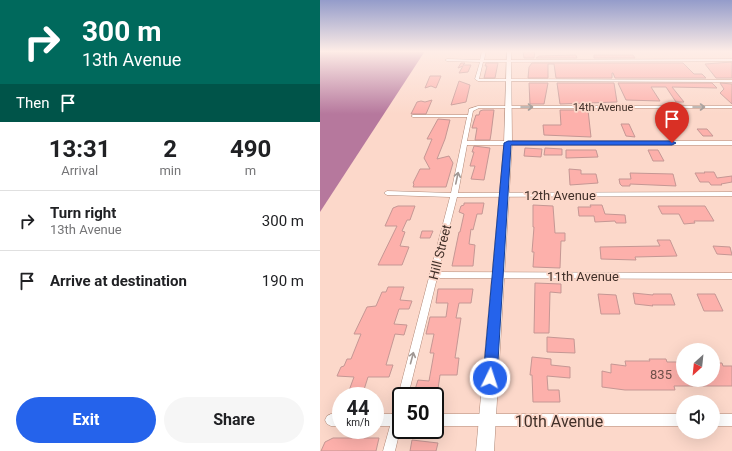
<!DOCTYPE html>
<style>
body{margin:0;font-family:Roboto,sans-serif;background:#f6f6f6;color:#202124;height:100vh;display:flex;flex-direction:column;font-size:15px;white-space:nowrap}
*{box-sizing:border-box;margin:0}
p{font-size:13px;color:#757577}
.icon{flex:none;width:22px;height:22px;fill:none;stroke:currentColor;stroke-width:2;stroke-linecap:round;stroke-linejoin:round}
.map{position:relative;flex:1;overflow:hidden}
.panel{display:flex;flex-direction:column;background:#fff;width:320px}
.panel>*{flex:none}
.banner{background:#00695c;color:#fff;overflow:hidden}
.needle{width:26px;rotate:207deg}
.tools{position:absolute;left:356px;top:343px;display:grid;gap:8px}
.tools a{display:grid;place-items:center;width:44px;height:44px;border-radius:50%;background:#fff;box-shadow:0 4px 16px #0002;font-size:20px}
.speed{position:absolute;left:12px;top:387px;display:flex;gap:8px;font-size:20px;font-weight:700;text-align:center}
.speed>*{display:grid;place-content:center;width:52px;height:52px;border-radius:50%;background:#fff;box-shadow:0 4px 16px #0002;line-height:1}
.speed small{font-size:10px;font-weight:400}
.speed .limit{border:2px solid #111;border-radius:6px;background:#fff;color:#111}
.pin{position:absolute;display:grid;place-items:center;width:34px;height:34px;color:#fff;margin:-41px -17px;border-radius:50% 50% 50% 0;rotate:-45deg;box-shadow:0 0 4px #0007}
.pin .icon{rotate:45deg}
.me{position:absolute;width:44px;margin:-22px;rotate:4deg;stroke-linejoin:round;filter:drop-shadow(0 0 3px #0008)}
.turn{display:flex;align-items:center;gap:14px;height:84px;padding:0 16px;font-size:18px}
.turn .icon{width:52px;height:52px;stroke-width:2.5}
.turn b{display:block;font-size:28px;line-height:34px}
.then{display:flex;align-items:center;height:38px;padding:0 16px;background:#0003;gap:8px;font-size:15px}
.eta{display:flex;justify-content:space-evenly;align-items:center;height:68px;text-align:center}
.eta b{font-size:24px;font-weight:700;line-height:28px}
.action{display:flex;gap:8px;margin-top:auto;padding:8px 16px}
.action a{flex:1;height:46px;border-radius:24px;background:#2563eb;color:#fff;font-size:16px;font-weight:700;line-height:46px;text-align:center}
.action a+a{background:#f6f6f6;color:#202124}
ul{padding:0;list-style:none}
li{display:flex;align-items:center;gap:12px;height:60px;padding:0 16px;border-top:1px solid #e0e0e0}
li div{flex:1}
li b{display:block;font-size:15px}
li em{font-style:normal}
main{display:flex;flex:1;min-height:0}
.map>svg:first-child{display:block}
.water{fill:#b6789d}
.building{fill:#fdb0ab;stroke:#c59794}
.lines{fill:none;stroke-linecap:round;stroke-linejoin:round}
.minor-casing{stroke:#b08877;stroke-width:1}
.secondary-casing{stroke:#b08877;stroke-width:1}
.minor{fill:#fff;fill-rule:evenodd}
.secondary{fill:#fff;fill-rule:evenodd}
.oneway{stroke:#a09894}
.route{fill:#2563eb;stroke:#184099}
.labels{text-anchor:middle;dominant-baseline:central;stroke-width:3.5;stroke-linejoin:round;paint-order:stroke}
.far-street-label{font-size:11px;fill:#413029;stroke:#fcd8ca}
.street-label{font-size:13px;fill:#413029;stroke:#fcd8ca}
.near-number-label{font-size:13px;fill:#70504a}
.near-street-label{font-size:16px;fill:#413029;stroke:#fcd8ca}
</style>
<main>
<section class="panel">
<div class="banner">
<div class="turn"><svg class="icon" aria-label="right" viewBox="0 0 24 24"><path d="M7 20v-9h11M14 6l5 5-5 5"/></svg><div><b>300 m</b>13th Avenue</div></div>
<div class="then">Then<svg class="icon" aria-label="arrive" viewBox="0 0 24 24"><path d="M6 21V4h12l-3 4 3 4H6"/></svg></div>
</div>
<div class="eta">
<div><b>13:31</b><p>Arrival</p></div>
<div><b>2</b><p>min</p></div>
<div><b>490</b><p>m</p></div>
</div>
<ul>
<li><svg class="icon" aria-label="right" viewBox="0 0 24 24"><path d="M7 20v-9h11M14 6l5 5-5 5"/></svg><div><b>Turn right</b><p>13th Avenue</p></div><em>300 m</em></li>
<li><svg class="icon" aria-label="arrive" viewBox="0 0 24 24"><path d="M6 21V4h12l-3 4 3 4H6"/></svg><div><b>Arrive at destination</b></div><em>190 m</em></li>
</ul>
<div class="action"><a>Exit</a><a>Share</a></div>
</section>
<div class="map">
<svg width="412" height="451" viewBox="0 0 412 451">
<rect width="100%" height="100%" fill="#fcd8ca"/>
<polygon class="water" points="0,51 105,51 0,212"/>
<g class="building">
<polygon points="203,51 215,51 214,58 204,58"/>
<polygon points="256,55 257,58 216,58 219,56"/>
<polygon points="274,55 313,55 315,58 274,58"/>
<polygon points="412,62 412,78 396,78 385,64"/>
<polygon points="141,63 145,63 143,65 151,65 148,72 139,73 143,66 138,68"/>
<polygon points="166,63 178,63 175,78 164,78 167,66 165,66"/>
<polygon points="212,63 363,63 374,74 382,74 386,78 295,78 293,73 292,73 292,78 236,78 234,64 228,64 228,78 208,78 209,67"/>
<polygon points="110,76 121,76 116,88 111,86 105,88"/>
<polygon points="139,81 150,85 146,102 131,105"/>
<polygon points="209,83 228,83 224,104 210,104"/>
<polygon points="237,83 294,83 297,102 240,104"/>
<polygon points="298,83 392,83 397,88 352,87 364,102 356,102 346,87 331,87 340,101 306,100"/>
<polygon points="400,83 412,84 412,104 400,93 404,89"/>
<polygon points="112,100 106,114 91,114 97,102 101,101 105,102"/>
<polygon points="163,110 174,110 171,134 170,140 155,140 157,128 152,128 154,121 156,115 159,115 160,111"/>
<polygon points="240,110 268,110 271,137 224,135 223,125 241,125"/>
<polygon points="118,119 130,120 125,139 117,159 129,156 133,163 126,187 93,187 94,184 93,183 100,169 110,169 104,158 112,139 107,139"/>
<polygon points="301,124 309,124 315,137 306,136"/>
<polygon points="377,129 387,129 393,136 383,136"/>
<polygon points="154,146 170,148 164,180 151,179 155,166 150,166 154,152 152,152"/>
<polygon points="205,148 222,149 221,157 204,156"/>
<polygon points="225,148 242,149 242,155 224,155"/>
<polygon points="246,150 276,150 278,157 246,158"/>
<polygon points="328,150 338,150 344,161 333,161"/>
<polygon points="249,169 261,170 261,174 276,174 278,183 250,185"/>
<polygon points="384,172 394,172 397,178 412,176 412,182 401,184 402,185 391,185 389,182 380,182 375,173 385,173"/>
<polygon points="310,173 353,174 356,186 310,184 310,186 302,186 300,184 299,179 311,179"/>
<polygon points="144,203 164,203 162,214 157,214 153,230 151,229 149,244 155,245 153,266 132,266 139,232 140,232 144,214 139,212 141,206 144,205"/>
<polygon points="213,205 233,206 235,233 245,233 245,241 241,241 240,268 213,267 214,252 212,252 214,227 213,227"/>
<polygon points="270,205 282,205 285,214 305,215 306,223 296,223 295,221 275,222 274,216 259,216 258,207 271,207"/>
<polygon points="78,206 95,206 90,220 87,220 82,231 85,232 80,246 89,247 82,265 58,265 77,226 65,226 73,208"/>
<polygon points="338,206 385,206 394,221 374,221 375,223 364,224 359,214 342,214"/>
<polygon points="102,231 113,231 110,238 100,238"/>
<polygon points="337,240 350,240 357,256 315,257 316,260 281,259 280,247 340,246"/>
<polygon points="393,246 410,247 412,255 397,254"/>
<polygon points="215,283 241,284 241,293 230,292 229,333 214,333"/>
<polygon points="68,287 84,287 80,300 92,301 89,309 79,309 74,324 87,325 84,335 75,334 66,365 73,365 69,377 48,377 42,396 27,396 34,377 17,376 21,367 24,366 27,359 31,359 41,334 34,334 47,307 56,306 62,292 66,292"/>
<polygon points="118,289 153,289 151,303 139,303 136,318 141,318 135,358 139,358 137,375 120,375 117,396 93,396 98,380 109,381 114,353 110,353 114,334 106,334 110,317 126,317 128,303 116,303"/>
<polygon points="313,293 333,295 333,294 351,294 355,305 332,305 333,306 315,304"/>
<polygon points="278,294 296,295 300,314 281,314"/>
<polygon points="377,294 395,294 403,311 384,311"/>
<polygon points="227,337 254,339 255,353 227,352"/>
<polygon points="212,357 231,359 231,365 250,367 250,378 227,376 228,390 239,390 240,402 213,402 212,375 210,375"/>
<polygon points="329,359 346,359 347,362 363,362 363,380 393,380 393,363 402,363 403,366 412,366 412,386 354,386 355,390 305,390 282,387 282,371 291,373 291,364 306,366 305,361 330,361"/>
<polygon points="13,438 59,438 56,451 1,451 5,442"/>
<polygon points="92,440 118,443 116,451 90,451"/>
</g>
<g class="lines">
<defs>
<g id="minor">
<polygon points="162,51 166,51 164,60 412,59 412,61 163,62 159,79 412,80 412,82 158,81 155,79 160,62 127,61 125,60 127,59 160,60"/>
<polygon points="158,106 412,106 412,108 159,108 153,111 147,141 412,141 412,145 147,145 138,193 412,192 412,196 137,197 118,272 412,273 412,279 117,278 88,396 81,396 81,426 75,451 63,451 70,426 55,426 55,414 72,414 76,402 78,398 78,396 130,197 67,195 64,193 67,191 131,193 147,117 93,117 91,116 93,115 148,115 149,109"/>
<polygon points="11,414 21,414 21,426 11,426 7,424 5,420 7,416"/>
<rect x="115" y="414" width="248" height="12"/>
<rect x="393" y="414" width="19" height="12"/>
</g>
<polygon id="secondary" points="187,51 191,51 192,143 174,451 156,451 184,143"/>
</defs>
<use href="#minor" class="minor-casing"/>
<use href="#secondary" class="secondary-casing"/>
<use href="#minor" class="minor"/>
<use href="#secondary" class="secondary"/>
</g>
<defs><path id="oneway-shaft" d="M-6 0H5M1.5-3L5.5 0L1.5 3" fill="none" stroke-width="1.6" stroke-linecap="round" stroke-linejoin="round"/></defs>
<g class="oneway">
<use href="#oneway-shaft" transform="translate(207 107)"/>
<use href="#oneway-shaft" transform="translate(379 107)"/>
<use href="#oneway-shaft" transform="translate(137 178) rotate(-78)"/>
<use href="#oneway-shaft" transform="translate(92 358) rotate(-75)"/>
</g>
<linearGradient id="sky" x2="0" y2="1"><stop stop-color="#949cca"/><stop offset="0.45" stop-color="#feede7"/><stop offset="1" stop-color="#feede7" stop-opacity="0"/></linearGradient>
<rect width="412" height="114" fill="url(#sky)"/>
<polygon class="route" points="188,141 352,141 356,143 352,145 191,145 177,378 175,382 170,384 165,382 163,378 184,143"/>
<g class="labels">
<g class="far-street-label">
<text x="283" y="107">14th Avenue</text>
</g>
<g class="street-label">
<text x="240" y="195">12th Avenue</text>
<text transform="translate(120 252) rotate(-76)">Hill Street</text>
<text x="263" y="276">11th Avenue</text>
</g>
<g class="near-number-label">
<text x="341" y="374">835</text>
</g>
<g class="near-street-label">
<text x="239" y="421">10th Avenue</text>
</g>
</g>
</svg>
<div class="tools">
<a><svg class="needle" viewBox="-14 -14 28 28"><path d="M0-13l5 13h-10z" fill="#e53935"/><path d="M0 13l5-13h-10z" fill="#757577"/></svg></a>
<a><svg class="icon" aria-label="sound" viewBox="0 0 24 24"><path d="M4 9h4l5-4v14l-5-4H4zM17 9q2 3 0 6"/></svg></a>
</div>
<div class="speed"><div>44<small>km/h</small></div><div class="limit">50</div></div>
<div class="pin" style="left:352px;top:143px;background:#d93025"><svg class="icon" aria-label="arrive" viewBox="0 0 24 24"><path d="M6 21V4h12l-3 4 3 4H6"/></svg></div>
<svg class="me" style="left:170px;top:378px" viewBox="-20 -20 40 40"><circle r="17" fill="#2563eb" stroke="#fff" stroke-width="3"/><path d="M0-11L8 9 0 5-8 9z" fill="#fff"/></svg>
</div>
</main>
